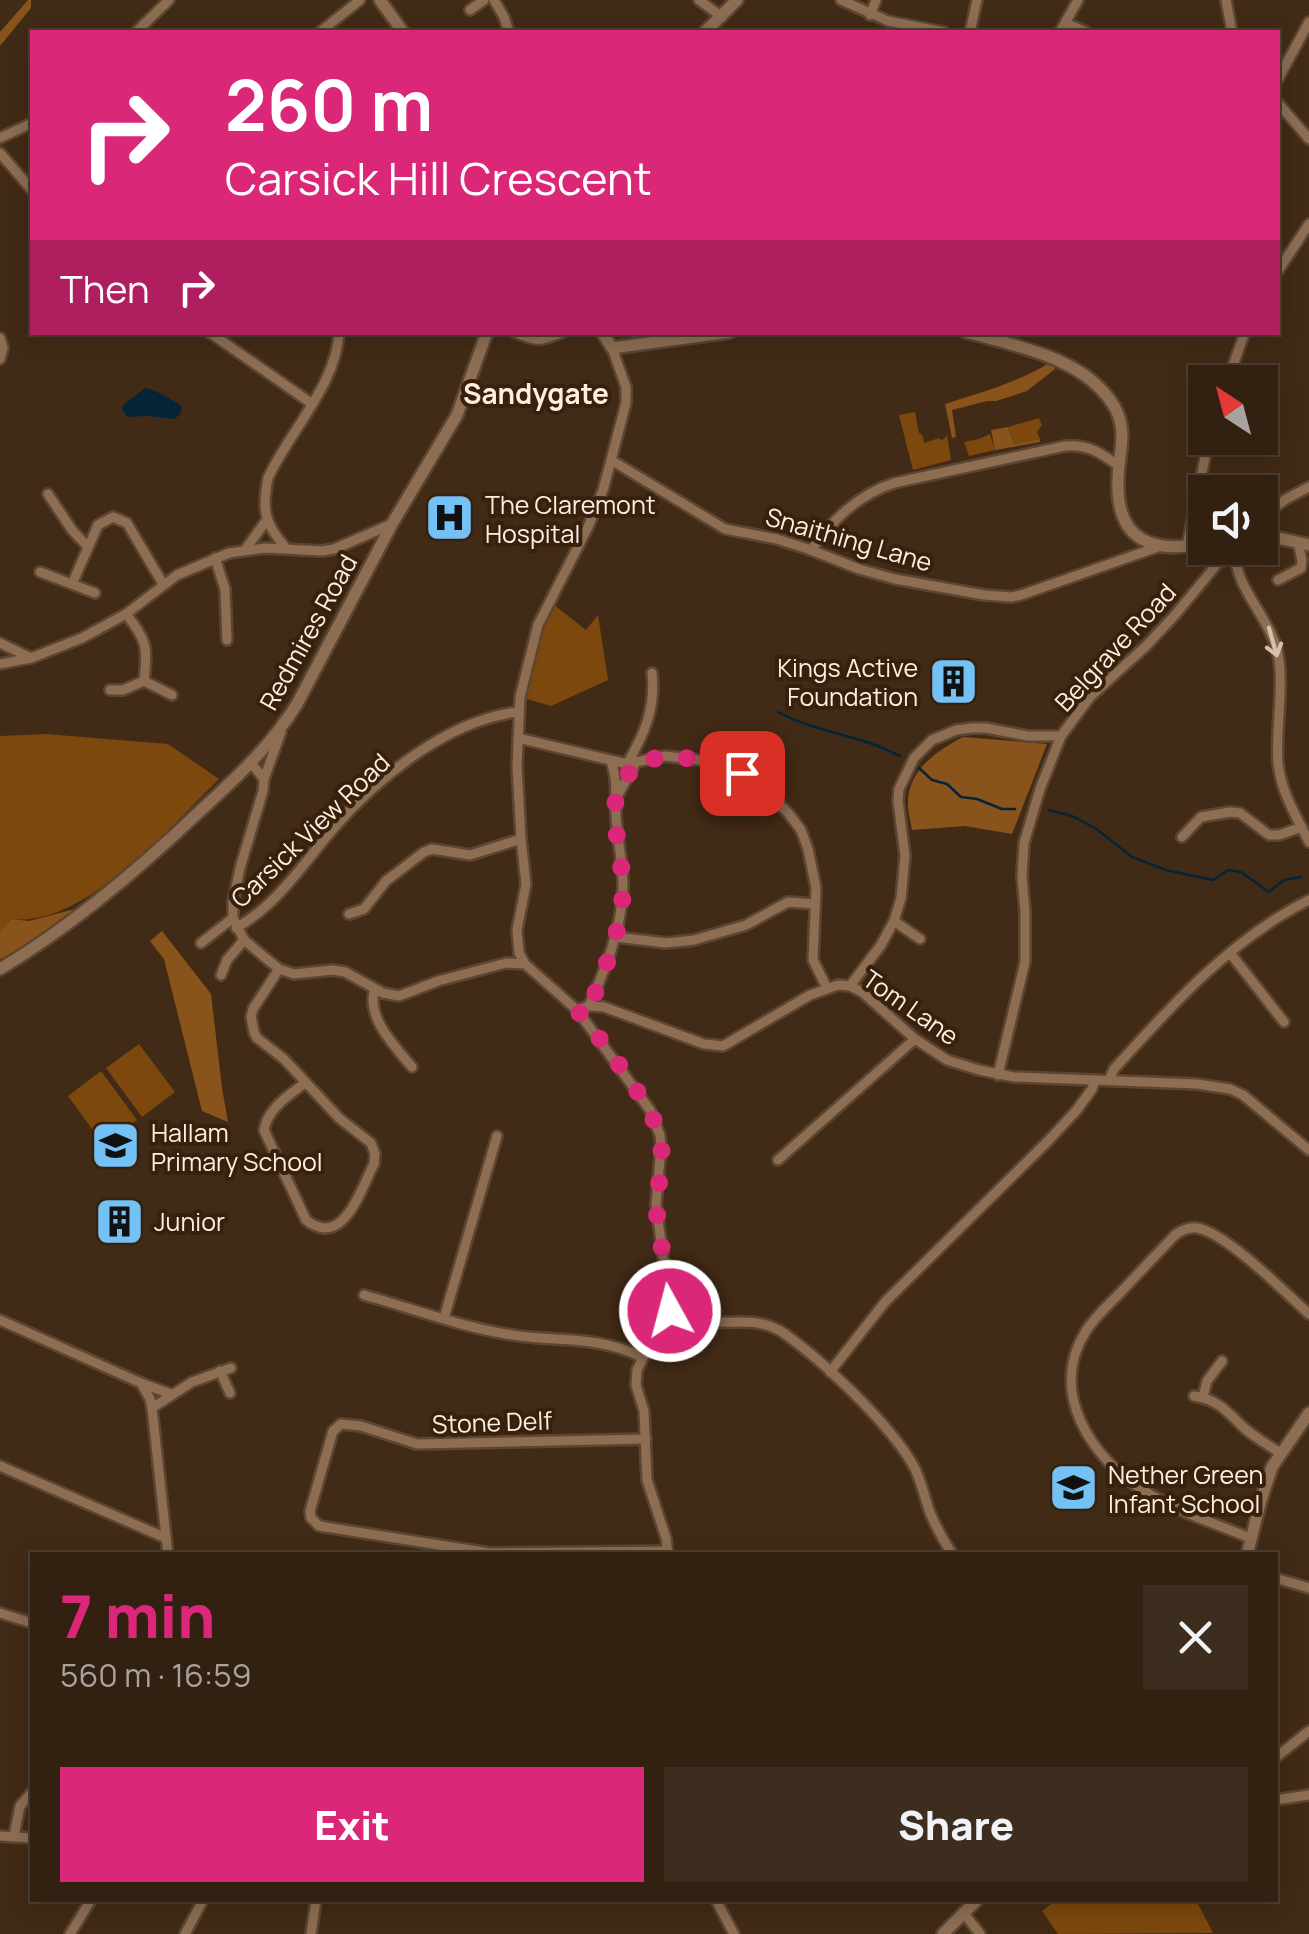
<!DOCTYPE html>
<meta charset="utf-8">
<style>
body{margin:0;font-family:Manrope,sans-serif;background:#3d2d1e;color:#f1f3f6;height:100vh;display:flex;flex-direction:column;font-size:38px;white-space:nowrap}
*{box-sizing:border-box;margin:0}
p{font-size:32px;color:#a8a39f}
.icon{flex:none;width:55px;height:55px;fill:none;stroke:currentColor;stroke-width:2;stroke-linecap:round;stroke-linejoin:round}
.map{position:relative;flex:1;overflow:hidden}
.details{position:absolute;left:30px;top:1552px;width:1248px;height:350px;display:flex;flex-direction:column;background:#322010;border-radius:0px;box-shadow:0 5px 25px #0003,0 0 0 2px #4d3e30}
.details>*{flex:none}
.banner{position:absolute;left:30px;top:30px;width:1250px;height:305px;border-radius:0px;box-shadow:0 5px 25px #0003,0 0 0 2px #4d3e30;background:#db2777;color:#fff;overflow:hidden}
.needle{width:65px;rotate:324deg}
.tools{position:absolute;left:1188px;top:365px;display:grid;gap:20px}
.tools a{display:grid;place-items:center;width:90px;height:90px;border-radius:0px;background:#322010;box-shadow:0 5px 25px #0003,0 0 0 2px #4d3e30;font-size:50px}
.pin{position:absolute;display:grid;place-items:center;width:85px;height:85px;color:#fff;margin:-42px;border-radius:20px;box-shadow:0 5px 15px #0006}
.me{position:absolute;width:110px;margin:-55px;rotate:353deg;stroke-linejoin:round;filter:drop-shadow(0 0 8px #0008)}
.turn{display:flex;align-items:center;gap:35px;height:210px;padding:0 30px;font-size:45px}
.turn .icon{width:130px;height:130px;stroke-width:2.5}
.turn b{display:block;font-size:70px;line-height:85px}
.then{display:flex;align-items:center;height:95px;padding:0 30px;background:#0003;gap:20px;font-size:38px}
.round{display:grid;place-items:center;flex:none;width:105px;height:105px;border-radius:0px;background:#3d2d1e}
.headline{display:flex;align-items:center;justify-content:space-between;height:170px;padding:0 30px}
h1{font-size:60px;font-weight:800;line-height:75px;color:#db2777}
.cta{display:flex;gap:20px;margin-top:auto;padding:20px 30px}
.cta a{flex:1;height:115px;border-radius:0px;background:#db2777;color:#fff;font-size:40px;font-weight:800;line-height:115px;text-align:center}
.cta a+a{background:#3d2d1e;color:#f1f3f6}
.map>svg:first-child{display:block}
.green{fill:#7c480d}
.forest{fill:#89541c}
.water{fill:#062437}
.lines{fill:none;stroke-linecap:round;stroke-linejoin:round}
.stream{stroke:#062437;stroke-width:2.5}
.minor-casing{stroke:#5c4632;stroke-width:14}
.tertiary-casing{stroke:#5c4632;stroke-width:16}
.minor{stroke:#8d6e53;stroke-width:9}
.tertiary{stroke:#8d6e53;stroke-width:11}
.oneway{stroke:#d6c1af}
.route{stroke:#db2777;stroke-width:18;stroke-dasharray:0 32.4}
.labels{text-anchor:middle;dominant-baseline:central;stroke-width:8;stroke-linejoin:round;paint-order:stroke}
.poi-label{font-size:25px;fill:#feeee1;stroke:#38210c;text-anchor:start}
.street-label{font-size:25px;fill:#feeee1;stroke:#38210c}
.neighbourhood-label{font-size:28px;font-weight:bold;fill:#feeee1;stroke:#38210c}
</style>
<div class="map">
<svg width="1309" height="1934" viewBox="0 0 1309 1934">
<rect width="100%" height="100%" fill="#422b16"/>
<g class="green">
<polygon points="915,412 919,433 923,436 924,443 939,438 940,440 944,439 947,435 951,460 913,470 899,415"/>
<polygon points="1039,418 1042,425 1037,432 1040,439 1014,444 1008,427"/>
<polygon points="990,434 995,450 969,456 964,442 979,439"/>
<polygon points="549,601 586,630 598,615 608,680 551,706 520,697"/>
<path d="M 46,734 L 168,744 L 219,779 C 170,827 84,928 11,919 L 0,932 L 0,736 Z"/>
<polygon points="139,1044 175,1092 142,1117 106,1068"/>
<polygon points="101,1071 137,1120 103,1144 68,1096"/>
<polygon points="1056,1900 1196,1900 1213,1933 1058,1934 1042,1911"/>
</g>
<g class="forest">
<polygon points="28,0 31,0 31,8 0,46 0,32"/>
<path d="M 1049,363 L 1054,364 L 1055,369 L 1027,391 L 996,401 L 987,401 L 952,410 L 956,437 L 952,438 L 945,404 C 981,392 1017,383 1049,363 Z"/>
<polygon points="1008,427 1014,444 1040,439 1040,442 995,450 991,430"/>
<path d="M 963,737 L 1047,744 L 1012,834 L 965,826 L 912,830 C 911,822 908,813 908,805 C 907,770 937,751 963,737 Z"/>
<polygon points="75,909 18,951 0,959 0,932 11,919 29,921"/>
<polygon points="162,931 211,994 222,1088 228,1122 202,1111 164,959 150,941"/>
</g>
<path class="water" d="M 145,388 C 154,389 175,401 182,407 L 180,414 L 175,419 L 147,416 L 127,417 L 122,409 L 124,404 Z"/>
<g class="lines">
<g class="stream">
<path d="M 778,712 C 817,733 861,735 900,756"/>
<polyline points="919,768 932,780 947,784 961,797 977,799 1002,809 1015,809"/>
<polyline points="1049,810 1072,816 1095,828 1132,857 1166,870 1213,880 1228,870 1241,872 1269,892 1284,880 1301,877"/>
</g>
<defs>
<g id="minor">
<polyline points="494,0 504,17 509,32"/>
<polyline points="699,0 722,17"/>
<polyline points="841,0 888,21 944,32"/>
<polyline points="1226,0 1232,32"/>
<polyline points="470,10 484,0"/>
<polyline points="870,15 876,0"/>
<polyline points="1066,23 1086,32"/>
<polyline points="136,32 169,0"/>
<polyline points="320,32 360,0"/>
<polyline points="970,32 977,0"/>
<polyline points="1060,32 1078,0"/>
<polyline points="1278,79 1309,22"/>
<polyline points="1278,103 1309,139"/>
<polyline points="0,138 32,123"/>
<polyline points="0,153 32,190"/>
<polyline points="1278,271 1309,224"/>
<polyline points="209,332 311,403"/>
<path d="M 514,332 C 536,342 541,342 563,332"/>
<polyline points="0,338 3,348 0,359"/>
<polyline points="1227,382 1245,332"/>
<polyline points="611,460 725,529 777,539 811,550 859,569 895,579 984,595 1011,597 1021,595 1158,547"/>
<polyline points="48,494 72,530 87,546"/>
<polyline points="1260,518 1286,499 1309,487"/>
<polyline points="1187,546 1209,438"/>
<path d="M 285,547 C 264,523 262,509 268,478 C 289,432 337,384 339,332"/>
<path d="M 1235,548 C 1234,587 1264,610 1276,646 C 1286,679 1275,728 1278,763 C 1281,792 1296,816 1309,842"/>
<polyline points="245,550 266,521"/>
<path d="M 811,550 C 833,519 858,495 894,483 L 1065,446 C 1088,444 1101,453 1119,466"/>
<polyline points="215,558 225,589 227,640"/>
<polyline points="40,572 95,593"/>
<polyline points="1278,580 1301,568 1302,561 1298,542"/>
<polyline points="72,584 98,525 113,517 127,523 163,584"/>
<path d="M 126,614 C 147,640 148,648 144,681 L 172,695"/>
<polyline points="0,643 31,658"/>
<polyline points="0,664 31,658 82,638 126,614 177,575 229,553 265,548 322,551 334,549 392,524"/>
<polyline points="110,690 123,690 144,681"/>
<polyline points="518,738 627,764 665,756 707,761 742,773 760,785 789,814 801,830 808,849 816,888 813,960 827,988"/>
<polyline points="251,763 264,779 263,791 240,868 233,902 233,918 244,940 279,969 294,974 333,970 345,972 383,993 399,996 438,981 506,963 525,964 577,1010 589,1006 604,1007 704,1044 723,1046 810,995 838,985 850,986 862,992 915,1039 947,1060 979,1070 1014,1077 1197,1084 1230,1089 1243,1095 1309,1150"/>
<path d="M 627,764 C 644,735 656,708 652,673"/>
<polyline points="264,779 281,732"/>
<polyline points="618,795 636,762"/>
<polyline points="1182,837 1201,817 1230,812 1240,813 1269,835 1279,835 1302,827"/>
<polyline points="349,914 364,909 386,881 424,852 432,849 470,855 521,839"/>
<polyline points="894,921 920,939"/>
<path d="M 236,928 C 277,905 303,864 333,829 C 378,777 448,720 518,712"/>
<polyline points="616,937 666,943 694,940 746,925 788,902 815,904"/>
<polyline points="201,943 233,918"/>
<polyline points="1230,953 1284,1022"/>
<polyline points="525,964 519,953 517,930 526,884 521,839 517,766 520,697 538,625 588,527 603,490 611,460 626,403 626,387 612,348"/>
<path d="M 279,969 L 253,1009 L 251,1017 L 254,1032 L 257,1038 L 284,1059 L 339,1118 L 371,1143 L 375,1154 L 374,1164 C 360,1191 343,1249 306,1220 L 264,1130 C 268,1108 288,1096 305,1083"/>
<polyline points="221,975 227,960 244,940"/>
<polyline points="850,986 881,945 894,921 901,898 905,856 898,801 899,789 914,758 932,740 956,730 972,728 986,728 1028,736 1061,736"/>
<path d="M 375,989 C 365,1016 395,1047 412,1067"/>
<path d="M 589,1006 C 606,967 622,929 623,886 C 623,862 617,839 616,815 C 615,795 618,781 611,761"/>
<polyline points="577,1010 650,1110 660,1135 661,1147 656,1204 663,1257 673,1300 663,1326"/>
<polyline points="998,1075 1025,962 1025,912 1022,876 1024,843 1040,789 1061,736 1090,697 1146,646 1175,615 1218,563 1235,555"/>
<path d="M 1109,1080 L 1114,1069 C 1171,1006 1232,938 1309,900"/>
<polyline points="778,1160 915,1039"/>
<path d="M 364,1295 C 411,1308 458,1326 506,1334 C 556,1343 594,1334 642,1357"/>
<path d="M 673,1300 C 705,1342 746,1306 785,1334 C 824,1362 889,1423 913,1465 C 922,1481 924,1498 931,1515 C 937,1529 945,1543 953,1555"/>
<polyline points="444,1318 497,1136"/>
<polyline points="0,1320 141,1383 150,1399 152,1408 168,1555"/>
<polyline points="220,1371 230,1393"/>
<polyline points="830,1372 885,1302 1047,1142 1076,1111 1092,1089 1095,1080"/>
<polyline points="141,1383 171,1394"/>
<path d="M 1194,1396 C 1216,1399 1226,1410 1241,1425 C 1252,1436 1267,1444 1280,1453"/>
<polyline points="1203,1397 1207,1381 1222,1361"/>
<polyline points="152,1408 192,1382 231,1368"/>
<polyline points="646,1439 417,1444 361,1426 341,1424 333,1431 310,1511 311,1518 319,1526 490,1553 668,1551"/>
<polyline points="0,1466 166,1538"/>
<path d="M 1252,1539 C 1217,1524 1178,1512 1146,1492 C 1092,1460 1047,1392 1086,1331 C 1094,1318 1106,1307 1117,1296 C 1136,1276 1156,1255 1175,1235 C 1182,1230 1189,1227 1197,1228 C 1225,1232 1286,1293 1309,1314"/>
<polyline points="668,1555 666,1538 647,1480 644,1411 636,1385 637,1370 652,1340 663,1326 687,1315"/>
<polyline points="1275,1578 1309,1588"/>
<polyline points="0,1613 32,1623"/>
<polyline points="1275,1758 1309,1731"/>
<polyline points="1275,1800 1309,1795"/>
<polyline points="0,1836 32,1838"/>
<polyline points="14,1836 20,1806 32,1792"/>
<polyline points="716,1900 734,1934"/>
<polyline points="963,1912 980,1934"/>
<polyline points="70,1934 91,1900"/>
<polyline points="185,1934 203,1900"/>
<polyline points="311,1934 316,1900"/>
</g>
<g id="tertiary">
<polyline points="380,0 403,32"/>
<polyline points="705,32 737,0"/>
<polyline points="602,332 612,348 730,332"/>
<path d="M 966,332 C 1017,346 1085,358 1114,406 C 1129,431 1118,455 1118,481 C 1116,542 1154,554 1205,543"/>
<polyline points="1260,534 1309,545"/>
<path d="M 0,969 C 72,926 138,870 199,812 C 235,779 271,746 297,704 L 392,524 L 457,415 L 487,332"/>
<polyline points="1247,1555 1261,1500 1272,1467 1309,1413"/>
<polyline points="943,1934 977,1900"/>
</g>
</defs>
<use href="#minor" class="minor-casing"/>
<use href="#tertiary" class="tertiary-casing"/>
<use href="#minor" class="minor"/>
<use href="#tertiary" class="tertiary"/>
</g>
<defs><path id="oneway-shaft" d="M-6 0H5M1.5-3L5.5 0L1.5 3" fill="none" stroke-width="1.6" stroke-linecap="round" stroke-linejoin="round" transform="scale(2.5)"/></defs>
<use class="oneway" href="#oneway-shaft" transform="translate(1273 642) rotate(74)"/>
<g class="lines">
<path class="route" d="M 670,1311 C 676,1292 660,1249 658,1227 C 654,1197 664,1169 661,1141 C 657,1110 598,1036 577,1010 L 590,1006 C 605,968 622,930 623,888 C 623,864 610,814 617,796 C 621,784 630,773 636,762 C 673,753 707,758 742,773"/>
</g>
<defs>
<symbol id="hospital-square" viewBox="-11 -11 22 22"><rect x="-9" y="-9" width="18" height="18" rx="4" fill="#73c1f5" stroke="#38210c"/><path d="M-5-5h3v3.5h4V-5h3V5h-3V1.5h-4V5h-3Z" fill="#111"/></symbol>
<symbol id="building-square" viewBox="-11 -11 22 22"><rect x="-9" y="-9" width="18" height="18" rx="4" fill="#73c1f5" stroke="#38210c"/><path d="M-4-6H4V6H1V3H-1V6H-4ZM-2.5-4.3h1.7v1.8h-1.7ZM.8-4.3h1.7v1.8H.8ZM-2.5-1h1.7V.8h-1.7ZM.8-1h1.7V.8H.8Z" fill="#111"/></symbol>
<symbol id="school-square" viewBox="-11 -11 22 22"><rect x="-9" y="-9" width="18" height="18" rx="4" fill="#73c1f5" stroke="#38210c"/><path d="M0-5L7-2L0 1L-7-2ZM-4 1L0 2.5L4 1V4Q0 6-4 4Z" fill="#111"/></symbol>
</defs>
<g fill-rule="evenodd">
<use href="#hospital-square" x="422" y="490" width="55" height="55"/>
<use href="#building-square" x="926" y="654" width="55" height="55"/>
<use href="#school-square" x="88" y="1118" width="55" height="55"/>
<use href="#building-square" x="92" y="1194" width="55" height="55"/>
<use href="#school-square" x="1046" y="1460" width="55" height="55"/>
</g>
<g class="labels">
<g class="poi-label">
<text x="485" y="504">The Claremont<tspan x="485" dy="29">Hospital</tspan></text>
<text x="918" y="667" text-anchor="end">Kings Active<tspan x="918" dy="29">Foundation</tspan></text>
<text x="151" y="1132">Hallam<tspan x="151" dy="29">Primary School</tspan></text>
<text x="154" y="1221">Junior</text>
<text x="1108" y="1474">Nether Green<tspan x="1108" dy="29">Infant School</tspan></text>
</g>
<g class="street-label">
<text transform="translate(849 539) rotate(16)">Snaithing Lane</text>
<text transform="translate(308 632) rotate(-61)">Redmires Road</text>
<text transform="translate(1115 647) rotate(-47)">Belgrave Road</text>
<text transform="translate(310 830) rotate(-44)">Carsick View Road</text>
<text transform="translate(911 1007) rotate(35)">Tom Lane</text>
<text transform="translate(492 1422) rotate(-2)">Stone Delf</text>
</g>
<g class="neighbourhood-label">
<text x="536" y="393">Sandygate</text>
</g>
</g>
</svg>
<div class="tools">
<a><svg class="needle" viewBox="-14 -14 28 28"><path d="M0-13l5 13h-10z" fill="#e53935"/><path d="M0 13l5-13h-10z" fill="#a8a39f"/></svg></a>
<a><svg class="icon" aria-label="sound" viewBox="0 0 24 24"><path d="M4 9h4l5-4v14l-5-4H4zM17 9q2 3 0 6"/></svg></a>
</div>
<div class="pin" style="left:742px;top:773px;background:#d93025"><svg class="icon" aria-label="arrive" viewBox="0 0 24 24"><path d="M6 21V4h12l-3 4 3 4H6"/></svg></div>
<svg class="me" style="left:670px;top:1311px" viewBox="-20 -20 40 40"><circle r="17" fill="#db2777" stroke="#fff" stroke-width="3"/><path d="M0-11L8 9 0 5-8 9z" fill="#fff"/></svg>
<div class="banner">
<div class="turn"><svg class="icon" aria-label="right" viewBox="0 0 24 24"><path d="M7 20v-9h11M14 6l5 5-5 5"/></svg><div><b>260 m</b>Carsick Hill Crescent</div></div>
<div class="then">Then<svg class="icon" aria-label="right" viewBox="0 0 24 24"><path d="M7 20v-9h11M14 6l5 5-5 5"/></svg></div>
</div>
<section class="details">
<div class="headline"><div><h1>7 min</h1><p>560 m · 16:59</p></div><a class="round"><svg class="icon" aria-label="close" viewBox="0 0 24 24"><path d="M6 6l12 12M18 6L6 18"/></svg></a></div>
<div class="cta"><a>Exit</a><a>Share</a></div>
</section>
</div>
